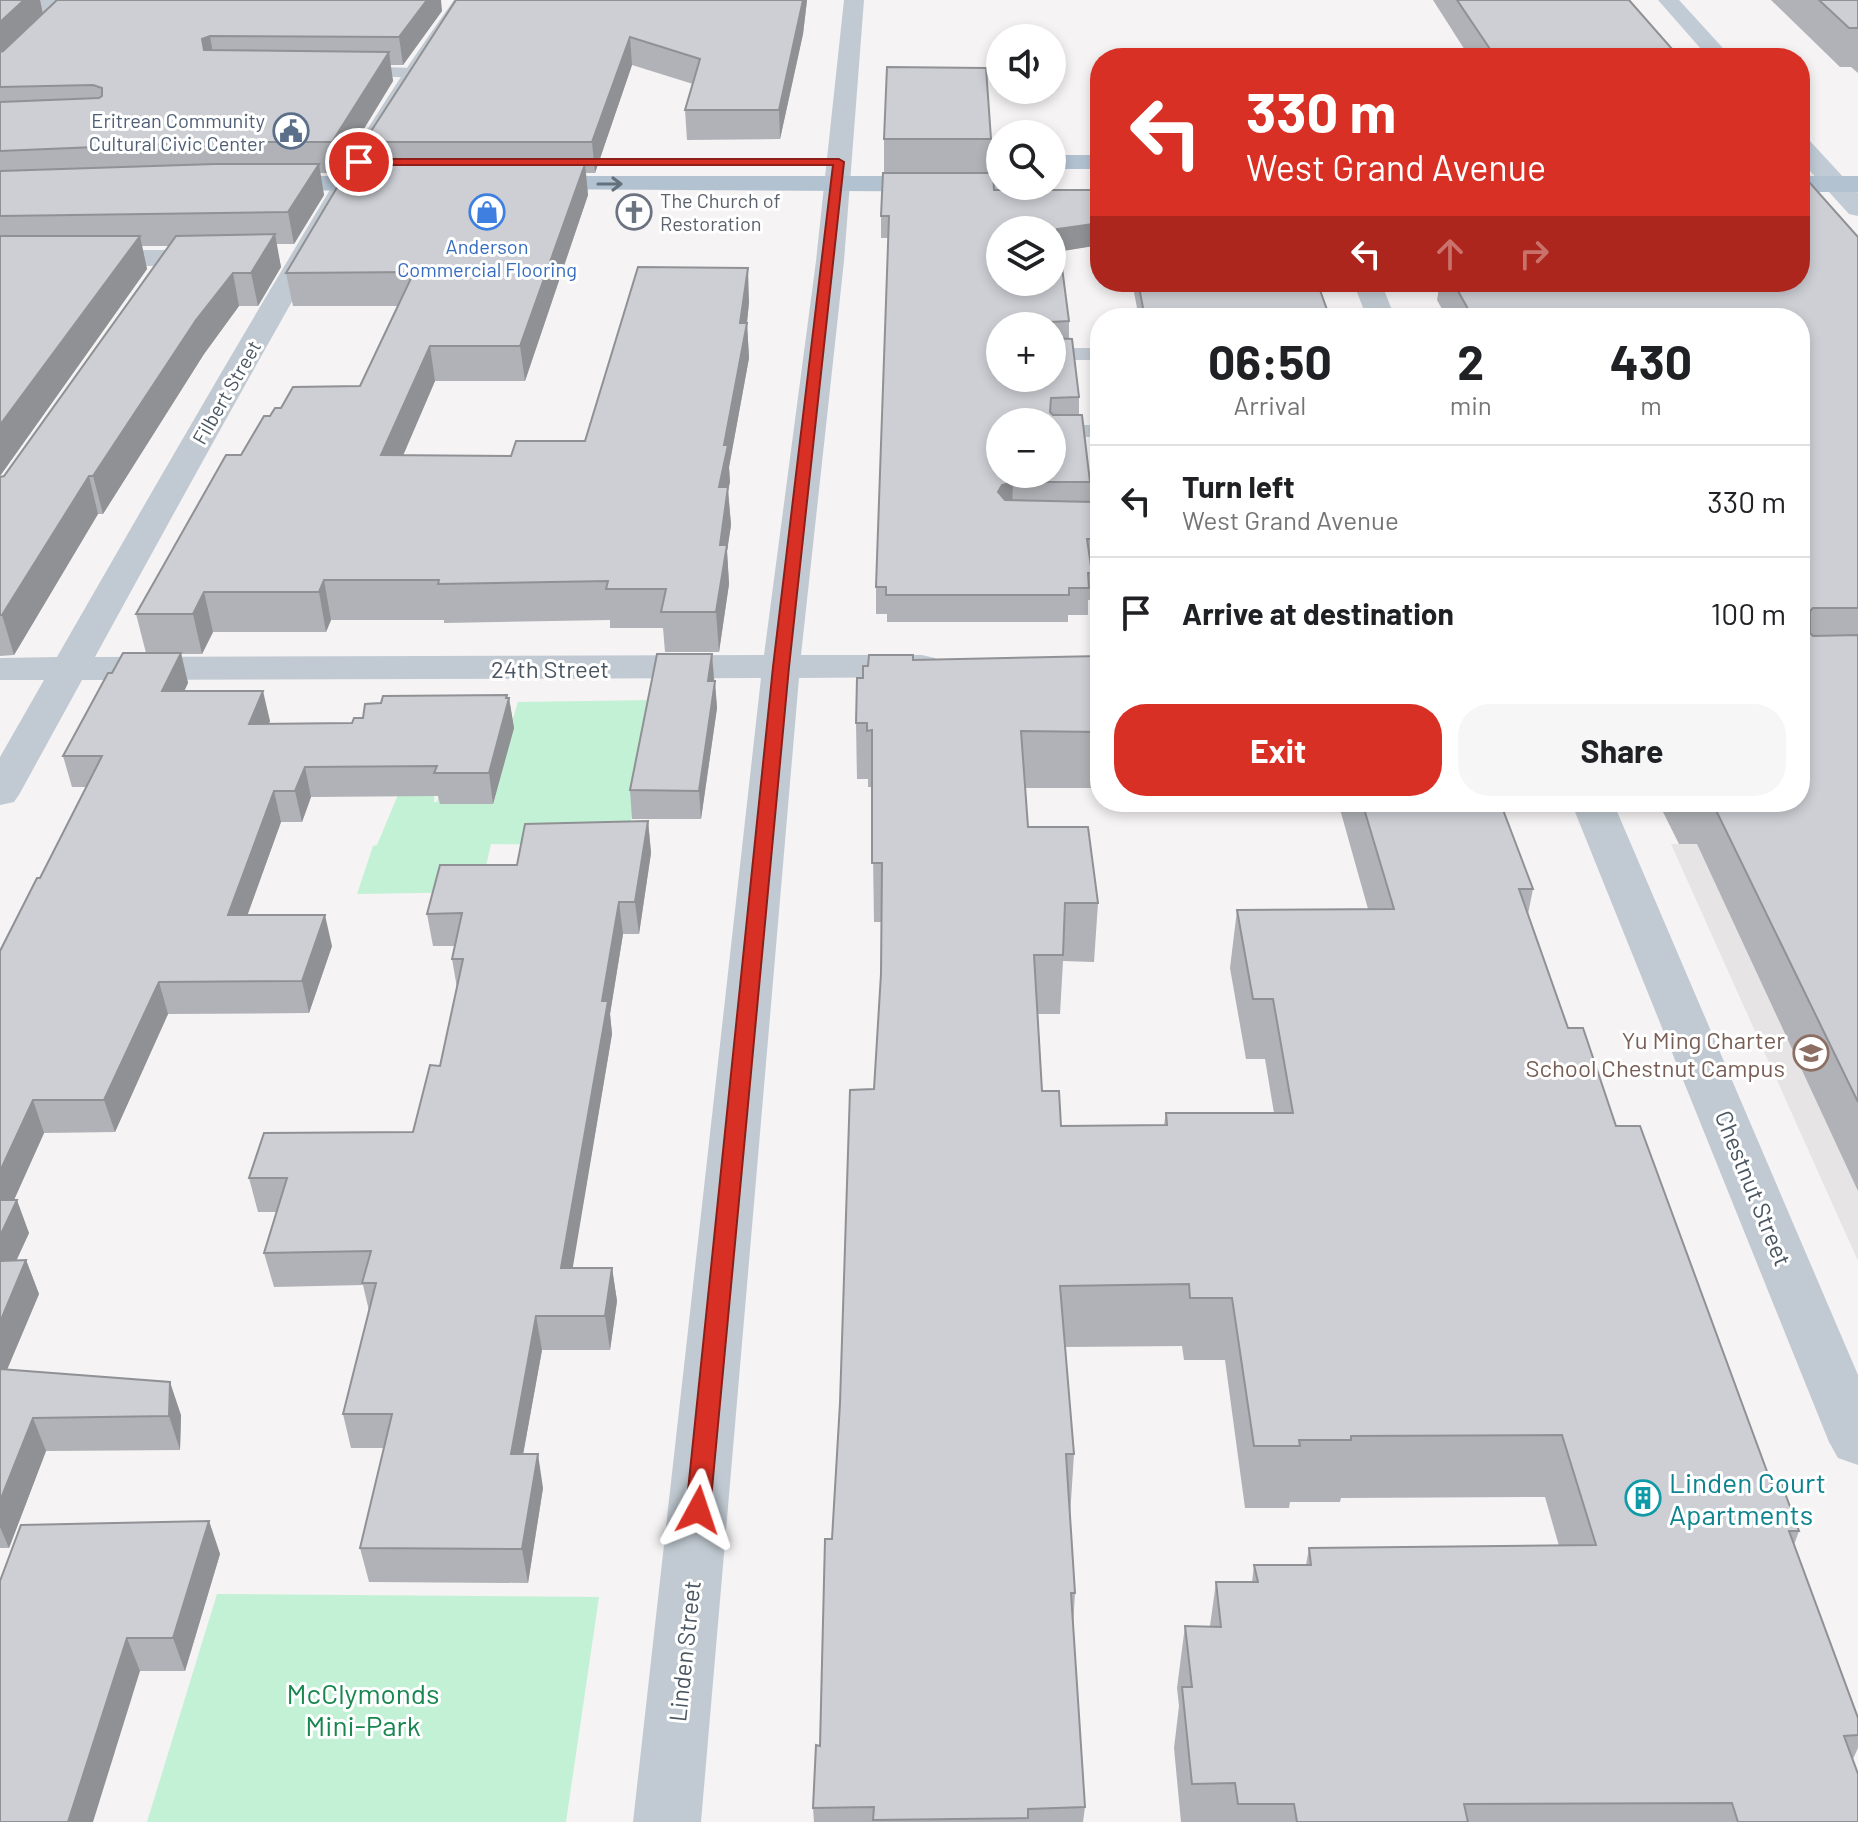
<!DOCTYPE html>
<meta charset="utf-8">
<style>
body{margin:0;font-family:Barlow,sans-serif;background:#f6f6f6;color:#202124;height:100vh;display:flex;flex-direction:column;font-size:30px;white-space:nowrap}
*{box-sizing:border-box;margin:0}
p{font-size:26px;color:#757577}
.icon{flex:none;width:44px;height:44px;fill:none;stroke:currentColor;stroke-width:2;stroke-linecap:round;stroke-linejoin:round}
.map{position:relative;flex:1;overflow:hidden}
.panel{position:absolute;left:1090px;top:308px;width:720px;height:504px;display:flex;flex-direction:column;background:#fff;border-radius:32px;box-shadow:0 4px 12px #0003}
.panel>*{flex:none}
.hud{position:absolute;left:1090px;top:48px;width:720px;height:244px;border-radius:32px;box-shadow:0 4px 12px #0003;background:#d93025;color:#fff;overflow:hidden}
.buttons{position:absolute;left:986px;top:24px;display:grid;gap:16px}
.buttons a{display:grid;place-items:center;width:80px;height:80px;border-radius:50%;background:#fff;box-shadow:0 4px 12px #0003;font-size:40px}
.pin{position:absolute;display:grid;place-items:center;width:68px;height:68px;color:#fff;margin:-34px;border:4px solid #fff;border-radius:50%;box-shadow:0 2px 8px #0007}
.me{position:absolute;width:88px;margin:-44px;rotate:5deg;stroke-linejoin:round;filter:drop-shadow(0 0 6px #0008)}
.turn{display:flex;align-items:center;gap:28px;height:168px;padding:0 24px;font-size:36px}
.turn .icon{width:104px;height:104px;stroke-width:2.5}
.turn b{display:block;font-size:56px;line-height:68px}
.lanes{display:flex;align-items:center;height:76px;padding:0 24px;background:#0003;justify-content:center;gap:40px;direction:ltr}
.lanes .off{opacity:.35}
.eta{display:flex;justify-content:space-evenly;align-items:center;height:136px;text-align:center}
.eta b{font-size:48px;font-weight:700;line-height:56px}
.action{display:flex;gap:16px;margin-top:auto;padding:16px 24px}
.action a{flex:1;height:92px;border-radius:32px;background:#d93025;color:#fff;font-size:32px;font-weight:700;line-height:92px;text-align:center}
.action a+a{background:#f6f6f6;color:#202124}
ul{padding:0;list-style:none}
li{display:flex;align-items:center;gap:24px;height:112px;padding:0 24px;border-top:2px solid #e0e0e0}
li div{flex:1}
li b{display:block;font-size:30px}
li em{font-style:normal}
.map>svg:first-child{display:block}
.education{fill:#e6e4e5}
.green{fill:#c3f1d5}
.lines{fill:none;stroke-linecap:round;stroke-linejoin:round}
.lane{fill:#c1cad2;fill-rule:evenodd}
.street{fill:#c1cad2;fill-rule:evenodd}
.secondary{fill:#c1cbd6;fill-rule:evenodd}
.primary{fill:#b3c2d1;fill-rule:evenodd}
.wall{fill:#b0b2b7;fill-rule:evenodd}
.shaded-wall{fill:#909195}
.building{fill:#cdcfd5;stroke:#909195;stroke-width:2;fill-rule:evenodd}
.oneway{stroke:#64717d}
.route{fill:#d93025;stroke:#8d1f18;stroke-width:2}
.labels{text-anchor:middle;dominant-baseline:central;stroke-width:6;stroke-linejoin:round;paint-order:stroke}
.far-service-label{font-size:20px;fill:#4e5e75;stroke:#fff;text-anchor:end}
.far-worship-label{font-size:20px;fill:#5b616d;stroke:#fff;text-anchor:start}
.far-shop-label{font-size:20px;fill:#366cbe;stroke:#fff}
.far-street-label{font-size:20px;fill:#4a5661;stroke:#fff}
.street-label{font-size:24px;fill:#4a5661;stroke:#fff}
.education-label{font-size:24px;fill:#785e54;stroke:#fff;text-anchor:end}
.near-culture-label{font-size:28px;fill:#0d838f;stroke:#fff;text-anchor:start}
.near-park-label{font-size:28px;fill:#17864f;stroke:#fff}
</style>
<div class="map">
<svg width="1858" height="1822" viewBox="0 0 1858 1822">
<rect width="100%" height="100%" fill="#f5f3f3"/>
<polygon class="education" points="1671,844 1858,844 1858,1261"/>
<g class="green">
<polygon points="656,700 626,845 491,844 480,892 357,894 373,846 377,845 400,790 435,785 434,802 437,802 441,790 510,728 518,702"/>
<polygon points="217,1594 599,1597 566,1822 147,1822"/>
</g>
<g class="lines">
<g class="lane">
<polygon points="353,66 412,68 420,73 412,78 348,74 348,68"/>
<rect x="1052" y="348" width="48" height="12"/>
<rect x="1052" y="425" width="48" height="12"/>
</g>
<g class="street">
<polygon points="0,0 115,0 120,5 110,11 0,12"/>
<path d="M 454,0 L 474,0 C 413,89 360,181 307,275 C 235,402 165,529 95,657 L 764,655 L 816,261 L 844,0 L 864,0 L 844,261 L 801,655 L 922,655 L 935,658 L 941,666 L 935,674 L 922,677 L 799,678 L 701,1822 L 633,1822 L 761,678 L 82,680 L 20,793 L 14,802 L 0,805 L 0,757 L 44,680 L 0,680 L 0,658 L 57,657 C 131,528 205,399 282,270 C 337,178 391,87 454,0 Z"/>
<polygon points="0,250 173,250 183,252 187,258 156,303 146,305 136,303 132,297 154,266 0,266"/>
<polygon points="1353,282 1381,282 1395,318 1367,318"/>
<polygon points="1571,802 1613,802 1858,1375 1858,1465 1838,1458 1829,1442"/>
</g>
<g class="secondary">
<polygon points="1658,0 1679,0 1732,58 1709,58"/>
<polygon points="1800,138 1809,140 1858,193 1858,216 1849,214 1800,160"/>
</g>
<g class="primary">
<rect x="1052" y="155" width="48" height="14"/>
<polygon points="262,176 397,176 406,179 410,184 406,189 397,192 253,189 249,184 253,179"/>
<polygon points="526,176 1000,176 1000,186 1011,186 1000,192 517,189 513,184 517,179"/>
<rect x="1800" y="176" width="58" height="16"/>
</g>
</g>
<g class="wall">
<polygon points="0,0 40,0 43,13 442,11 403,65 390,65 393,81 337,173 320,173 324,195 294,244 276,244 281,267 258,306 239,306 204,354 103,514 98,514 14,655 0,656 0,477 4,476 169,246 142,246 147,269 0,476"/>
<polygon points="457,0 807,0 803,34 780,139 687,140 685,110 693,84 632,65 595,173 586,173 588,195 525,381 435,381 403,455 511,456 585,441 749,302 747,323 749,358 729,467 730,482 728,490 731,525 727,551 729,584 719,652 665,652 663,628 610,628 610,620 444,623 444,620 331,620 326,632 213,632 202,654 181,654 188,683 184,691 270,721 269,723 352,723 363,718 507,695 507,698 509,698 514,728 493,804 440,804 438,796 311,797 302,822 281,822 247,915 332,946 309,1013 168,1014 115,1132 44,1133 14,1200 29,1233 16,1261 26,1260 39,1294 7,1370 181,1415 180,1450 46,1451 9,1548 0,1548 0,951 40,878 87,787 72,787 63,756 112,673 146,653 136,614 241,455 270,416 281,408 360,386 398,306 293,306 286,273 367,164 364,142"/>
<polygon points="1433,0 1629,0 1680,58 1470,58"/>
<polygon points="1771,0 1858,0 1858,73 1851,67 1840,67"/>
<rect x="884" y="139" width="107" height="34"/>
<path d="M 994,190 L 1100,190 L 1100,245 L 1060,251 L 1069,321 L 1069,339 L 1079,397 L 1079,415 L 1090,482 L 1090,502 L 1098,539 L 1096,565 L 1091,565 L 1092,573 L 1090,600 L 1088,600 L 1088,615 L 1068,615 L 1068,622 L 887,622 L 887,614 L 876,614 L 876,587 L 888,238 L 881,238 L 881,216 ZM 1000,326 L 1052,326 L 1052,378 Z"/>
<polygon points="1858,237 1858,1191 1697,844 1679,844 1658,802 1800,802 1800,318 1447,318 1437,300 1440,282 1800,282"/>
<polygon points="1132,282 1317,282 1330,318 1139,318"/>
<polygon points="712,654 717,708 701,819 632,819 630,790"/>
<polygon points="1100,656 1100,788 1025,788 1028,827 1098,903 1094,962 1063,961 1060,1014 1038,1014 1042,1091 1061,1126 1164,1125 1166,1113 1274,1113 1265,1059 1246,1059 1230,968 1237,910 1368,909 1338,802 1500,802 1533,889 1528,914 1568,1028 1616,1126 1772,1485 1799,1531 1794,1545 1858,1718 1858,1748 1853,1759 1858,1822 1181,1822 1174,1748 1179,1706 1177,1688 1185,1626 1210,1626 1216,1582 1252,1582 1254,1565 1306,1565 1309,1548 1559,1546 1545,1497 1341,1498 1340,1502 1290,1502 1289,1508 1245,1508 1225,1360 1184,1360 1182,1346 1065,1347 1074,1454 1070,1516 1075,1593 1073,1627 1085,1807 1083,1822 814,1822 813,1808 820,1746 832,1539 874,1089 881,974 882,922 874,922 872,787 868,787 868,779 857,779 856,723 863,678 868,666 913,660"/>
<polygon points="648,821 651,853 639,934 623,934 610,1014 612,1034 572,1268 612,1268 617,1301 610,1350 542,1350 523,1454 543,1488 528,1583 369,1582 360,1548 384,1448 351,1448 343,1414 369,1311 363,1285 274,1287 264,1253 277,1212 258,1212 249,1178 413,1132 440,1066 457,988 452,959 455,946 433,946 427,914 517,865"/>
<polygon points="209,1521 220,1554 185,1671 140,1671 0,1822"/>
</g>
<g class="shaded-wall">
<polygon points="24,0 40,0 43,15 0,56 0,22"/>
<polygon points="427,0 441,0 442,11 403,65 399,37"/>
<polygon points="803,0 807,0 803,34 780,139 779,110"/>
<polygon points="210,36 215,64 208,67 202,39"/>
<polygon points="630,37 632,65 595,173 592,142"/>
<polygon points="389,52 393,81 337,173 332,142"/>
<polygon points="319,164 324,195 294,244 288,212"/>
<polygon points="585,164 588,195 525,381 520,346"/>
<polygon points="1100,223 1100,245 1057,252 1057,229"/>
<polygon points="275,234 281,267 258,306 251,273"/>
<polygon points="140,236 147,269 0,476 0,425"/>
<polygon points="748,268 749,302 746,332 747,323 749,358 729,467 730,482 728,490 731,525 727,551 729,584 719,652 716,612 720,545 719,487 724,445"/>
<polygon points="233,273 239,306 204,354 103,514 93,476 196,320"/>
<polygon points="430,346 435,381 387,493 381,455"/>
<polygon points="89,476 98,514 14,655 2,615"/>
<polygon points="1013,482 1012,508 998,492 1002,485"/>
<polygon points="324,580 331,620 326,632 319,592"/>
<polygon points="204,592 213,632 202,654 193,614"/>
<polygon points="181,653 188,683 170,721 162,691"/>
<polygon points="712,654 714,681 708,681"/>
<polygon points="715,681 717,708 701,819 699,791"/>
<polygon points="263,691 270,721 256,754 249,724"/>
<polygon points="507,695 508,704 509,698 514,728 493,804 489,773"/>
<polygon points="305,767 311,797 302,822 295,791"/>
<polygon points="274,791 281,822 236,947 228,915"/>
<polygon points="648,821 651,853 639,934 635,902"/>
<polygon points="619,902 623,934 610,1014 612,1034 567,1302 561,1268 602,1001"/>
<polygon points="325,915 332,946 309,1013 302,981"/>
<polygon points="159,982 168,1014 115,1132 104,1100"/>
<polygon points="33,1100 44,1133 0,1231 0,1171"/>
<polygon points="17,1200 29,1233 1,1294 0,1291 0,1236"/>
<polygon points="26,1260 39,1294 0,1386 0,1322"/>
<polygon points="612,1268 617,1301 610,1350 605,1316"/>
<polygon points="536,1316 542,1350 517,1488 511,1454"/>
<polygon points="170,1382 181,1415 180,1450 169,1416"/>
<polygon points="33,1418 46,1451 9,1548 0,1527 0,1501"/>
<polygon points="538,1454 543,1488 528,1583 522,1549"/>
<polygon points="209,1521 220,1554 185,1671 173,1638"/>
<polygon points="127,1638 140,1671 93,1822 68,1822"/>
</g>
<g class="building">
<polygon points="0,0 24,0 0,22"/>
<polygon points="57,0 427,0 399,37 210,36 202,39 204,50 389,52 332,142 215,142 0,151 0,102 99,98 102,96 102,88 93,85 0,87 0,52 3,51"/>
<polygon points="456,0 803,0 779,110 685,110 700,59 630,37 592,142 364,142"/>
<polygon points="1457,0 1629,0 1680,58 1474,58 1496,58"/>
<polygon points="1819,0 1858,0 1858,28 1849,28"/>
<polygon points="887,67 986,68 991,139 884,139"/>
<polygon points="215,164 319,164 288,212 0,216 0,171"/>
<polygon points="351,164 585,164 520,346 430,346 381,455 511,456 516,441 585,441 638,267 748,268 740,323 747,323 724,445 728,445 719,487 728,487 720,545 727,545 716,612 661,612 666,589 606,589 608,581 438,584 439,580 324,580 319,592 204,592 193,614 136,614 226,455 241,455 264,416 270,416 275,408 281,408 293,387 360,386 414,272 286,273"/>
<path d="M 883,173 L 993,173 L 994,190 L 1100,190 L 1100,223 L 1057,229 L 1069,321 L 1051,322 L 1050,326 L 1000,326 L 1000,378 L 1052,378 L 1052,338 L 1072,339 L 1079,397 L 1051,398 L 1050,412 L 1053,415 L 1082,415 L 1090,482 L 1013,482 L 1002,485 L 998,492 L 1005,500 L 1093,502 L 1098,539 L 1087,539 L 1092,573 L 1088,573 L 1089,588 L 1069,588 L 1069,595 L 886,595 L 886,587 L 876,587 L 889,216 L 881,216 ZM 1000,230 L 1052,230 L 1052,282 L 1000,282 ZM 1000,422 L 1052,422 L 1052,474 L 1000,474 Z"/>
<polygon points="1800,174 1802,174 1858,237 1858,608 1813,608 1810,611 1810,633 1813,636 1858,635 1858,1102 1712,802 1800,802 1800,318 1473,318 1453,282 1800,282"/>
<polygon points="275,234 251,273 233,273 196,320 93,476 89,476 2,615 0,615 0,477 4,476 176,236"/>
<polygon points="0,236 140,236 0,425"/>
<polygon points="1138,282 1317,282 1330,318 1145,318"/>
<polygon points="123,653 181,653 162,691 263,691 249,724 352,723 354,718 363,718 365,704 381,703 383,696 507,695 506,698 509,698 489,773 434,773 437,766 305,767 295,791 274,791 228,915 325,915 302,981 159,982 104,1100 33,1100 0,1171 0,951 37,878 40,878 102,756 63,756 108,673 112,673"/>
<polygon points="657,654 712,654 708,681 715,681 699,791 630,790"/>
<polygon points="869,655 913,655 913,660 1100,656 1100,732 1021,731 1028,827 1088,827 1098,903 1065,903 1063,955 1034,955 1042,1091 1059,1091 1061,1126 1167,1125 1166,1113 1293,1113 1273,999 1253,999 1237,910 1394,909 1362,802 1500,802 1533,889 1519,889 1568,1028 1583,1028 1616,1126 1640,1126 1772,1485 1782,1485 1799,1531 1789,1531 1858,1718 1858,1735 1844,1736 1858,1774 1858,1822 1738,1822 1732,1803 1464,1804 1468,1822 1297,1822 1294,1804 1238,1804 1235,1783 1192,1784 1182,1687 1192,1687 1185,1626 1221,1627 1216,1582 1258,1582 1254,1565 1311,1565 1309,1548 1596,1545 1562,1435 1351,1436 1351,1440 1299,1440 1300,1446 1254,1446 1232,1298 1190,1298 1189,1284 1060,1286 1074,1454 1066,1454 1075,1593 1071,1593 1085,1807 1028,1809 1028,1818 873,1820 874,1807 813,1808 816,1745 820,1746 825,1539 832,1539 840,1403 850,1090 874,1089 881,974 882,863 872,863 872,730 867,731 867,723 856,723 857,678 863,678 863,666 868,666"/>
<polygon points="648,821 635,902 619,902 602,1001 608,1001 561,1268 612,1268 605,1316 536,1316 511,1454 538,1454 522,1549 360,1548 392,1414 343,1414 376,1283 362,1283 371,1251 264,1253 287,1178 249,1178 264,1133 413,1132 430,1065 440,1066 463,959 452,959 462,913 427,914 440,865 517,865 525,824"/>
<polygon points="0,1200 17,1200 0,1236"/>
<polygon points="26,1260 0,1322 0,1261"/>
<polygon points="0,1369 170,1382 169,1416 33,1418 0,1501"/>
<polygon points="209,1521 173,1638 127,1638 68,1822 0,1822 0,1581 21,1525"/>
</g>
<defs><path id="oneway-shaft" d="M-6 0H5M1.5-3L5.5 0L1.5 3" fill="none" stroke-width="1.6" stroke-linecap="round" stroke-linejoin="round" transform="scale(2)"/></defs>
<use class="oneway" href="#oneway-shaft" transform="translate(610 184)"/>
<polygon class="route" points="839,159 844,162 789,667 710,1510 707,1517 698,1520 689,1517 686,1510 773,667 833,165 359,165 353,162 359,159"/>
<defs>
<symbol id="civic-ring" viewBox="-11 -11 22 22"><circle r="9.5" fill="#fff" stroke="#5c6f8a" stroke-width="1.5"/><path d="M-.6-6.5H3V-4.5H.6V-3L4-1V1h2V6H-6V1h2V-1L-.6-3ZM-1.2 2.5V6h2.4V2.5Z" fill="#5c6f8a"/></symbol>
<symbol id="shop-ring" viewBox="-11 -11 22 22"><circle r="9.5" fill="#fff" stroke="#3f7fe0" stroke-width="1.5"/><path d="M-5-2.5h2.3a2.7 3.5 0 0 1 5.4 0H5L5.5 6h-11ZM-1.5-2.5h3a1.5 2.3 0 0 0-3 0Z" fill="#3f7fe0"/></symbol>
<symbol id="church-ring" viewBox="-11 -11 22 22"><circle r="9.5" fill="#fff" stroke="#6b7280" stroke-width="1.5"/><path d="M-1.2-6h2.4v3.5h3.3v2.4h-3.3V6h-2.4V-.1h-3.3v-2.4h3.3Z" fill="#6b7280"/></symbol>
<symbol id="school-ring" viewBox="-11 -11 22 22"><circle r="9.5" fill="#fff" stroke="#8d6e63" stroke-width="1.5"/><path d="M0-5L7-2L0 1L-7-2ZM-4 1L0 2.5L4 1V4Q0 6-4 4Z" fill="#8d6e63"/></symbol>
<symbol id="building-ring" viewBox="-11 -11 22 22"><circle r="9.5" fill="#fff" stroke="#0f9aa8" stroke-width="1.5"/><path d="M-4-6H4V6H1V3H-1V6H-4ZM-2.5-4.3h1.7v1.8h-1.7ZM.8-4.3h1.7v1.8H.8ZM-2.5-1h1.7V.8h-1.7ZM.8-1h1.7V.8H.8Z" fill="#0f9aa8"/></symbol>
</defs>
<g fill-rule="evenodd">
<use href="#civic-ring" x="271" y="111" width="40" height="40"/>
<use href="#shop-ring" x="467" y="192" width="40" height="40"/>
<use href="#church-ring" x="614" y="192" width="40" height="40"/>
<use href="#school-ring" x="1791" y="1033" width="40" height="40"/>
<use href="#building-ring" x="1623" y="1478" width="40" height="40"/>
</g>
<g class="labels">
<g class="far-service-label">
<text x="265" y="120">Eritrean Community<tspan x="265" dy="23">Cultural Civic Center</tspan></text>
</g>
<g class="far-worship-label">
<text x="660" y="200">The Church of<tspan x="660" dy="23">Restoration</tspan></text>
</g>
<g class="far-shop-label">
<text x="487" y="246">Anderson<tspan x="487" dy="23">Commercial Flooring</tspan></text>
</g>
<g class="far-street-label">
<text transform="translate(226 392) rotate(-60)">Filbert Street</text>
</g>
<g class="street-label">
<text x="550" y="668">24th Street</text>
<text transform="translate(1754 1188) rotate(68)">Chestnut Street</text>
<text transform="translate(684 1651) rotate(-84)">Linden Street</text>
</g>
<g class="education-label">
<text x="1785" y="1039">Yu Ming Charter<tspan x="1785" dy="28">School Chestnut Campus</tspan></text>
</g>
<g class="near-culture-label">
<text x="1669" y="1482">Linden Court<tspan x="1669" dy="32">Apartments</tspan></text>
</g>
<g class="near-park-label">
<text x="363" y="1693">McClymonds<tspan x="363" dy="32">Mini-Park</tspan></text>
</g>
</g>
</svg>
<div class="buttons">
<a><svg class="icon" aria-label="sound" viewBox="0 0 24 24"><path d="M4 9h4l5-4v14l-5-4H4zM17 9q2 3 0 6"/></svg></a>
<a><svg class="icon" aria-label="search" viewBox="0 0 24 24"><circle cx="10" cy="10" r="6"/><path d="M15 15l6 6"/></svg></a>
<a><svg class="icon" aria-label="layers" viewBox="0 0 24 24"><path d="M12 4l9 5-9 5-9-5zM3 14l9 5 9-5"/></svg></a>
<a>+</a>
<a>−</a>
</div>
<div class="pin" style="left:359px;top:162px;background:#d93025"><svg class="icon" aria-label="arrive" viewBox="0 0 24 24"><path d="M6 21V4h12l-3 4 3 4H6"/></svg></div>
<svg class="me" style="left:698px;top:1510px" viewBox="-20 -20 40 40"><path d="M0-17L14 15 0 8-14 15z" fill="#d93025" stroke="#fff" stroke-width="4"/></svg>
<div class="hud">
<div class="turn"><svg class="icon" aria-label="left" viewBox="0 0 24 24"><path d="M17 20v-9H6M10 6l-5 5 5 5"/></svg><div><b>330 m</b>West Grand Avenue</div></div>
<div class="lanes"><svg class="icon" aria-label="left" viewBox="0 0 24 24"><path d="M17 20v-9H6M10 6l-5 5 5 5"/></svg><svg class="icon off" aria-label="ahead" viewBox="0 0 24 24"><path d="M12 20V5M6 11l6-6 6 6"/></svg><svg class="icon off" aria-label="right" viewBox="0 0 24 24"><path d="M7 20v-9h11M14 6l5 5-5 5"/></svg></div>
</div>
<section class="panel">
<div class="eta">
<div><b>06:50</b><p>Arrival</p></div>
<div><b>2</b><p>min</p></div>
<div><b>430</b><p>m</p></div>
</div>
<ul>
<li><svg class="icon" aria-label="left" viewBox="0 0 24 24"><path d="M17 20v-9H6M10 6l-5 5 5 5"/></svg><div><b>Turn left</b><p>West Grand Avenue</p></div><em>330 m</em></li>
<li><svg class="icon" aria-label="arrive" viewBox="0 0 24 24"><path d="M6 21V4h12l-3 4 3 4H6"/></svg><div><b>Arrive at destination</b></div><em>100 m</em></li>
</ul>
<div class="action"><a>Exit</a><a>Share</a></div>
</section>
</div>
